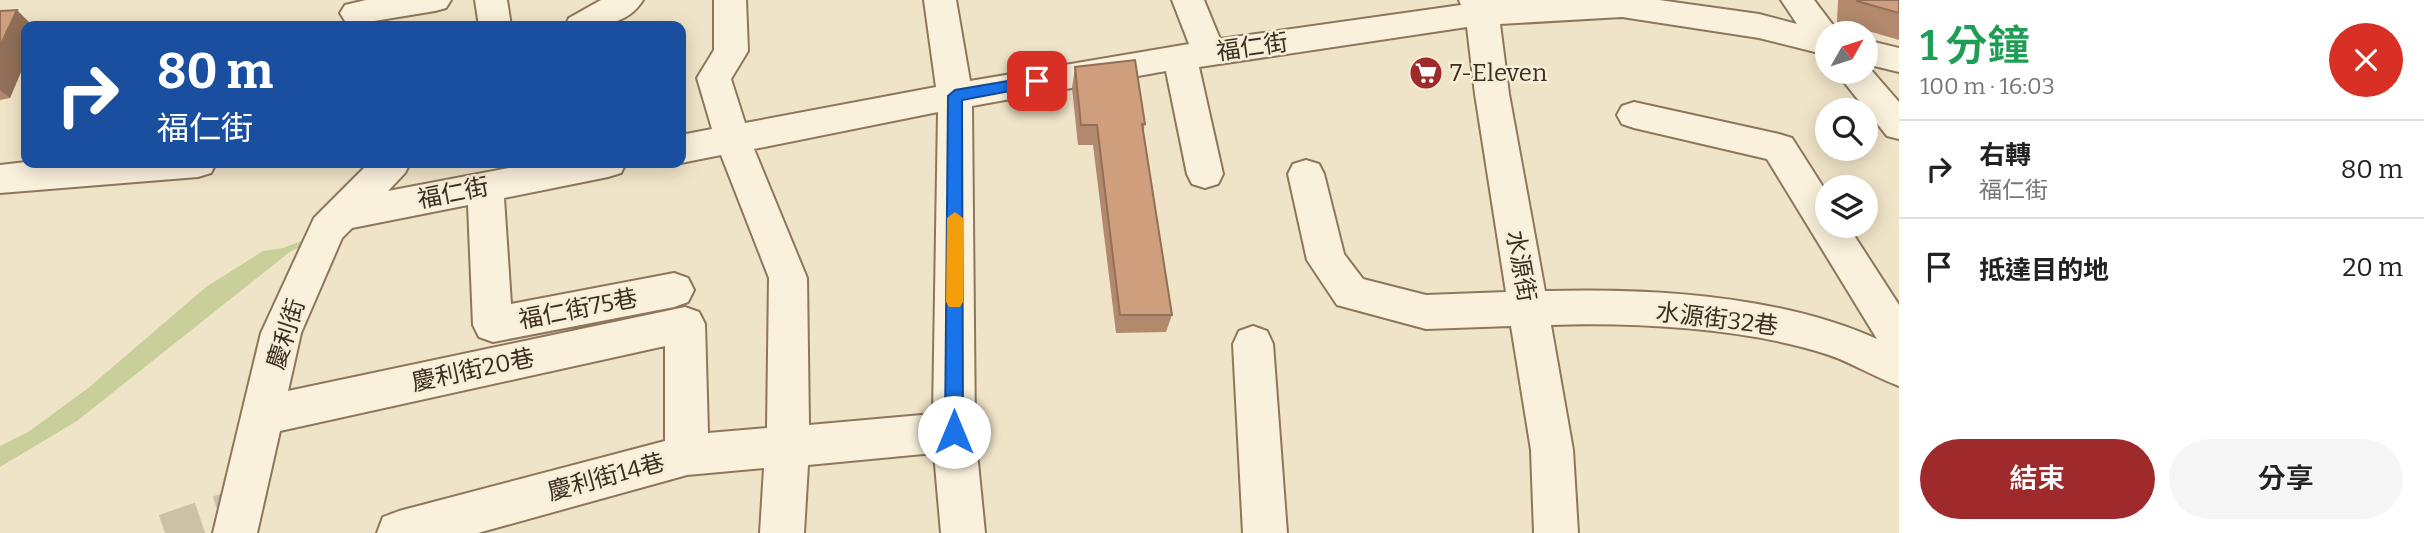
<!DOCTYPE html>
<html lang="zh-TW">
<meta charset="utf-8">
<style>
body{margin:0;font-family:Bitter,"Noto Sans TC",serif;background:#f6f6f6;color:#222;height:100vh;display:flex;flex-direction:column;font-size:26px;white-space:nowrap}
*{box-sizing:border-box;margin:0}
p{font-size:23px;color:#767676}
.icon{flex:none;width:38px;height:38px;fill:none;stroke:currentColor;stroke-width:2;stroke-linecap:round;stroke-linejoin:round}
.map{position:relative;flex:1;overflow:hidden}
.side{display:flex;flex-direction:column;background:#fff;width:525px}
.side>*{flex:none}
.top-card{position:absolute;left:21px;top:21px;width:665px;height:147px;border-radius:14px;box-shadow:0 4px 18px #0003;background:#1a4fa0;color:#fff;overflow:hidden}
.needle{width:46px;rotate:51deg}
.tools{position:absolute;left:1815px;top:21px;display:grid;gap:14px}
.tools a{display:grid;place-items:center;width:63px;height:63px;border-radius:50%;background:#fff;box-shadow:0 4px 18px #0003;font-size:35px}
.pin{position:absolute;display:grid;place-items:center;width:60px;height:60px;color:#fff;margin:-30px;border-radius:14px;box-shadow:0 4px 10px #0006}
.me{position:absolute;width:77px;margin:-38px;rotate:0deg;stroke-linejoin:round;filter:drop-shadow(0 0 5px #0008)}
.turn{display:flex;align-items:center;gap:24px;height:147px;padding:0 21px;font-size:32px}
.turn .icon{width:91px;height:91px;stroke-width:2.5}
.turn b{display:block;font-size:49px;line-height:60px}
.round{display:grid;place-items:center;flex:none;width:74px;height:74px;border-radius:37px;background:#f6f6f6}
.headline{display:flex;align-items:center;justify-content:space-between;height:119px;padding:0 21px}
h1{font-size:42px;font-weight:600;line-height:52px;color:#1e9e55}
.button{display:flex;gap:14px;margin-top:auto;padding:14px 21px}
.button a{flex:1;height:80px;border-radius:42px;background:#9e2a2b;color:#fff;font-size:28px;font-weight:600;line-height:80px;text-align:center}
.button a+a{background:#f6f6f6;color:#222}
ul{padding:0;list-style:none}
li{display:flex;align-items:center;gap:21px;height:98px;padding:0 21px;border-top:2px solid #e0e0e0}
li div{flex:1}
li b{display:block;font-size:26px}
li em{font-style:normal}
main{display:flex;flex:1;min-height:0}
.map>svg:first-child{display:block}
.green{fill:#c9cf9b}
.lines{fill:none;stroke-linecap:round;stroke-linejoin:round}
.minor-tunnel{stroke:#ccc0a6;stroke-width:38;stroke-dasharray:38 19;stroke-linecap:butt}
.minor-casing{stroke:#8d765c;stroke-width:4}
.minor{fill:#faf1dc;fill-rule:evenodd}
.wall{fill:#b2896c}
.shaded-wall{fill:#916f58}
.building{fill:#cf9f7d;stroke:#916f58;stroke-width:2}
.route{fill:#1a73e8;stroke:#114b97;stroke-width:2}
.slow{fill:#f59e0b}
.labels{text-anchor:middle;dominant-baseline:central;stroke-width:5;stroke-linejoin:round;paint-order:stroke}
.street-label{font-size:24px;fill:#3d2e20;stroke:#f7eed8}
.poi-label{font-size:24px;fill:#3d2e20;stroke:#f7eed8;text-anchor:start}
</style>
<main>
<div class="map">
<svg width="1899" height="533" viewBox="0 0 1899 533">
<rect width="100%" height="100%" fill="#f0e4c8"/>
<polygon class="green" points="314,236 310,243 291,251 77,421 0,467 0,446 28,432 87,389 206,287 263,251 283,248"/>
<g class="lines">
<polyline class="minor-tunnel" points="165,533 241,507"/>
<defs>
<g id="minor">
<polygon points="366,0 451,0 446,8 435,11 356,24 345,21 340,13 345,5"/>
<polygon points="475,0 507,0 511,26 479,26"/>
<path d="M 601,0 L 643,0 C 626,28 593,26 565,26 L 569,18 Z"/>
<path d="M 714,0 L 746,0 L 748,51 L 731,79 L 745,123 L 936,87 L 924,0 L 956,0 L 970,81 L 1189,44 L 1172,0 L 1204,0 L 1220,39 L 1461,5 L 1459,0 L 1659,0 L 1759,14 L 1797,24 L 1781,0 L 1814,0 L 1839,33 L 1827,33 L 1827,55 L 1759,38 L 1622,17 L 1500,24 L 1509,94 L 1545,291 C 1652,288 1779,295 1877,339 L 1767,159 L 1634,128 L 1622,124 L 1617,115 L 1622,106 L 1634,102 L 1779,134 L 1792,138 L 1827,193 L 1827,226 L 1848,226 L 1899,305 L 1899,386 C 1874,377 1851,362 1826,354 C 1746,328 1635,322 1551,325 L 1573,450 L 1578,533 L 1534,533 L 1531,450 L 1511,326 L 1426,329 L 1337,305 L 1307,260 L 1288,174 L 1293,164 L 1306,160 L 1319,164 L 1324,174 L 1344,254 L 1363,279 L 1426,295 L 1506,292 L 1475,94 L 1467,27 L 1199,67 L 1223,174 L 1218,184 L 1205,188 L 1192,184 L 1187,174 L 1166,71 L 972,106 L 975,432 L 985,533 L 941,533 L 934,453 L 808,465 L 804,533 L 760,533 L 764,468 L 687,475 L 478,533 L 377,533 L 383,517 L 399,511 L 665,441 L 665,346 L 280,431 L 257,533 L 213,533 L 261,333 L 314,218 L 369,163 L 410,163 L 405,173 L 388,191 L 535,163 L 626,163 L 621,173 L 608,177 L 504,198 L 511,304 L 674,273 L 688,278 L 694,290 L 688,302 L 674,307 L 493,342 L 479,337 L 473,325 L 468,205 L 352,228 L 342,238 L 301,333 L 288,391 L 685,307 L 699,312 L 705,324 L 708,433 L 767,428 L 769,278 L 721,155 L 681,163 L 681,135 L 712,129 L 697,78 L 714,50 ZM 938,112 L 933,414 L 809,425 L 807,278 L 754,149 Z"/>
<polygon points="1866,40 1899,48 1899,72 1866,64 1899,102 1899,139 1887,136 1836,72 1866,72"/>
<polygon points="26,162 26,163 216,163 211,173 198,177 0,193 0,165"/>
<polygon points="1253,326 1267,331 1273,344 1287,533 1243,533 1233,344 1239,331"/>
</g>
</defs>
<use href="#minor" class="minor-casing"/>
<use href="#minor" class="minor"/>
</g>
<g class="wall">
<polygon points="1838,0 1899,0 1899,40 1837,22"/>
<polygon points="0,11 26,26 26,60 10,98 0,100"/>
<polygon points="1075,67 1145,124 1143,132 1172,315 1166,332 1116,333 1093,145 1078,145 1072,88"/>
</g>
<polygon class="shaded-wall" points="17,10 33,26 26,26 26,60 10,98 0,90 0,46"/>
<g class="building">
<polygon points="1857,0 1899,0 1899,13 1857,1"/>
<polygon points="17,10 0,46 0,11"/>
<polygon points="1135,60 1145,124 1142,124 1172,315 1120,315 1097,125 1081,125 1075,67"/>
</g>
<polygon class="route" points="1037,76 1042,78 1042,85 962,100 963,432 960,438 954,440 948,438 945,432 948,96 955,90"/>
<polygon class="slow" points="955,212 963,218 963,302 960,307 949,307 946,302 947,218"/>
<defs>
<symbol id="supermarket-disc" viewBox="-11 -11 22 22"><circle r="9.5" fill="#9e2a2b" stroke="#f7eed8"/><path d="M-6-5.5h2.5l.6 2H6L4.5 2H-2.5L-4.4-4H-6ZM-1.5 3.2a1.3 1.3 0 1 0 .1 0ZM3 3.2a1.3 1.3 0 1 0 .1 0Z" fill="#fff"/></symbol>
</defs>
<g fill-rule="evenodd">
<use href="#supermarket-disc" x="1407" y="54" width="38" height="38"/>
</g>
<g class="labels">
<g class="street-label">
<text transform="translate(1252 47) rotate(-8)">福仁街</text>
<text transform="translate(453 193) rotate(-11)">福仁街</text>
<text transform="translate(1521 266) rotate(80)">水源街</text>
<text transform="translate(578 309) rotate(-11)">福仁街75巷</text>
<text transform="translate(1717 319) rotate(7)">水源街32巷</text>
<text transform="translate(286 334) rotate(-72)">慶利街</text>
<text transform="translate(473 370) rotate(-12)">慶利街20巷</text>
<text transform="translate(606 477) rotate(-15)">慶利街14巷</text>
</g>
<g class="poi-label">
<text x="1450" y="73">7-Eleven</text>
</g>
</g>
</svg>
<div class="tools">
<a><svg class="needle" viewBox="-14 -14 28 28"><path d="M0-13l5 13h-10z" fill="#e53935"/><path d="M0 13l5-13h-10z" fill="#767676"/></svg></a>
<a><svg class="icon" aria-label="search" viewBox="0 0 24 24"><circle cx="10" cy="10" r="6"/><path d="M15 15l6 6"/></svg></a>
<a><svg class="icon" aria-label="layers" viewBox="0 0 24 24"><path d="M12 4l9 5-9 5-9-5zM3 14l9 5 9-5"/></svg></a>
</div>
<div class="pin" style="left:1037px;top:81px;background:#d93025"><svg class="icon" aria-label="arrive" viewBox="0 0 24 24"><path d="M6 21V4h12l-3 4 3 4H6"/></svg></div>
<svg class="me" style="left:954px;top:432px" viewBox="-20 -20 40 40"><circle r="19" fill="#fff"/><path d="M0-13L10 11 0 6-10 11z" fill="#1a73e8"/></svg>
<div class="top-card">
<div class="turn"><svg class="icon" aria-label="right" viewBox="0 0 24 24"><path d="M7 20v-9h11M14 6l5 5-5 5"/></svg><div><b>80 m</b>福仁街</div></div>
</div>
</div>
<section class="side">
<div class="headline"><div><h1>1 分鐘</h1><p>100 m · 16:03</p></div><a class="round" style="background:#d93025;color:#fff"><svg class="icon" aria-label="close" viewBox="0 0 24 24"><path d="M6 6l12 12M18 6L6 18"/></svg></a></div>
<ul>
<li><svg class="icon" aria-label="right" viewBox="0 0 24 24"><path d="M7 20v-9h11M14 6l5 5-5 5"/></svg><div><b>右轉</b><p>福仁街</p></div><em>80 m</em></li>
<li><svg class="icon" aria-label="arrive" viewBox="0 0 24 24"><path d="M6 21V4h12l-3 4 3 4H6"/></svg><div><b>抵達目的地</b></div><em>20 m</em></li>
</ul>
<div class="button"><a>結束</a><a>分享</a></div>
</section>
</main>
